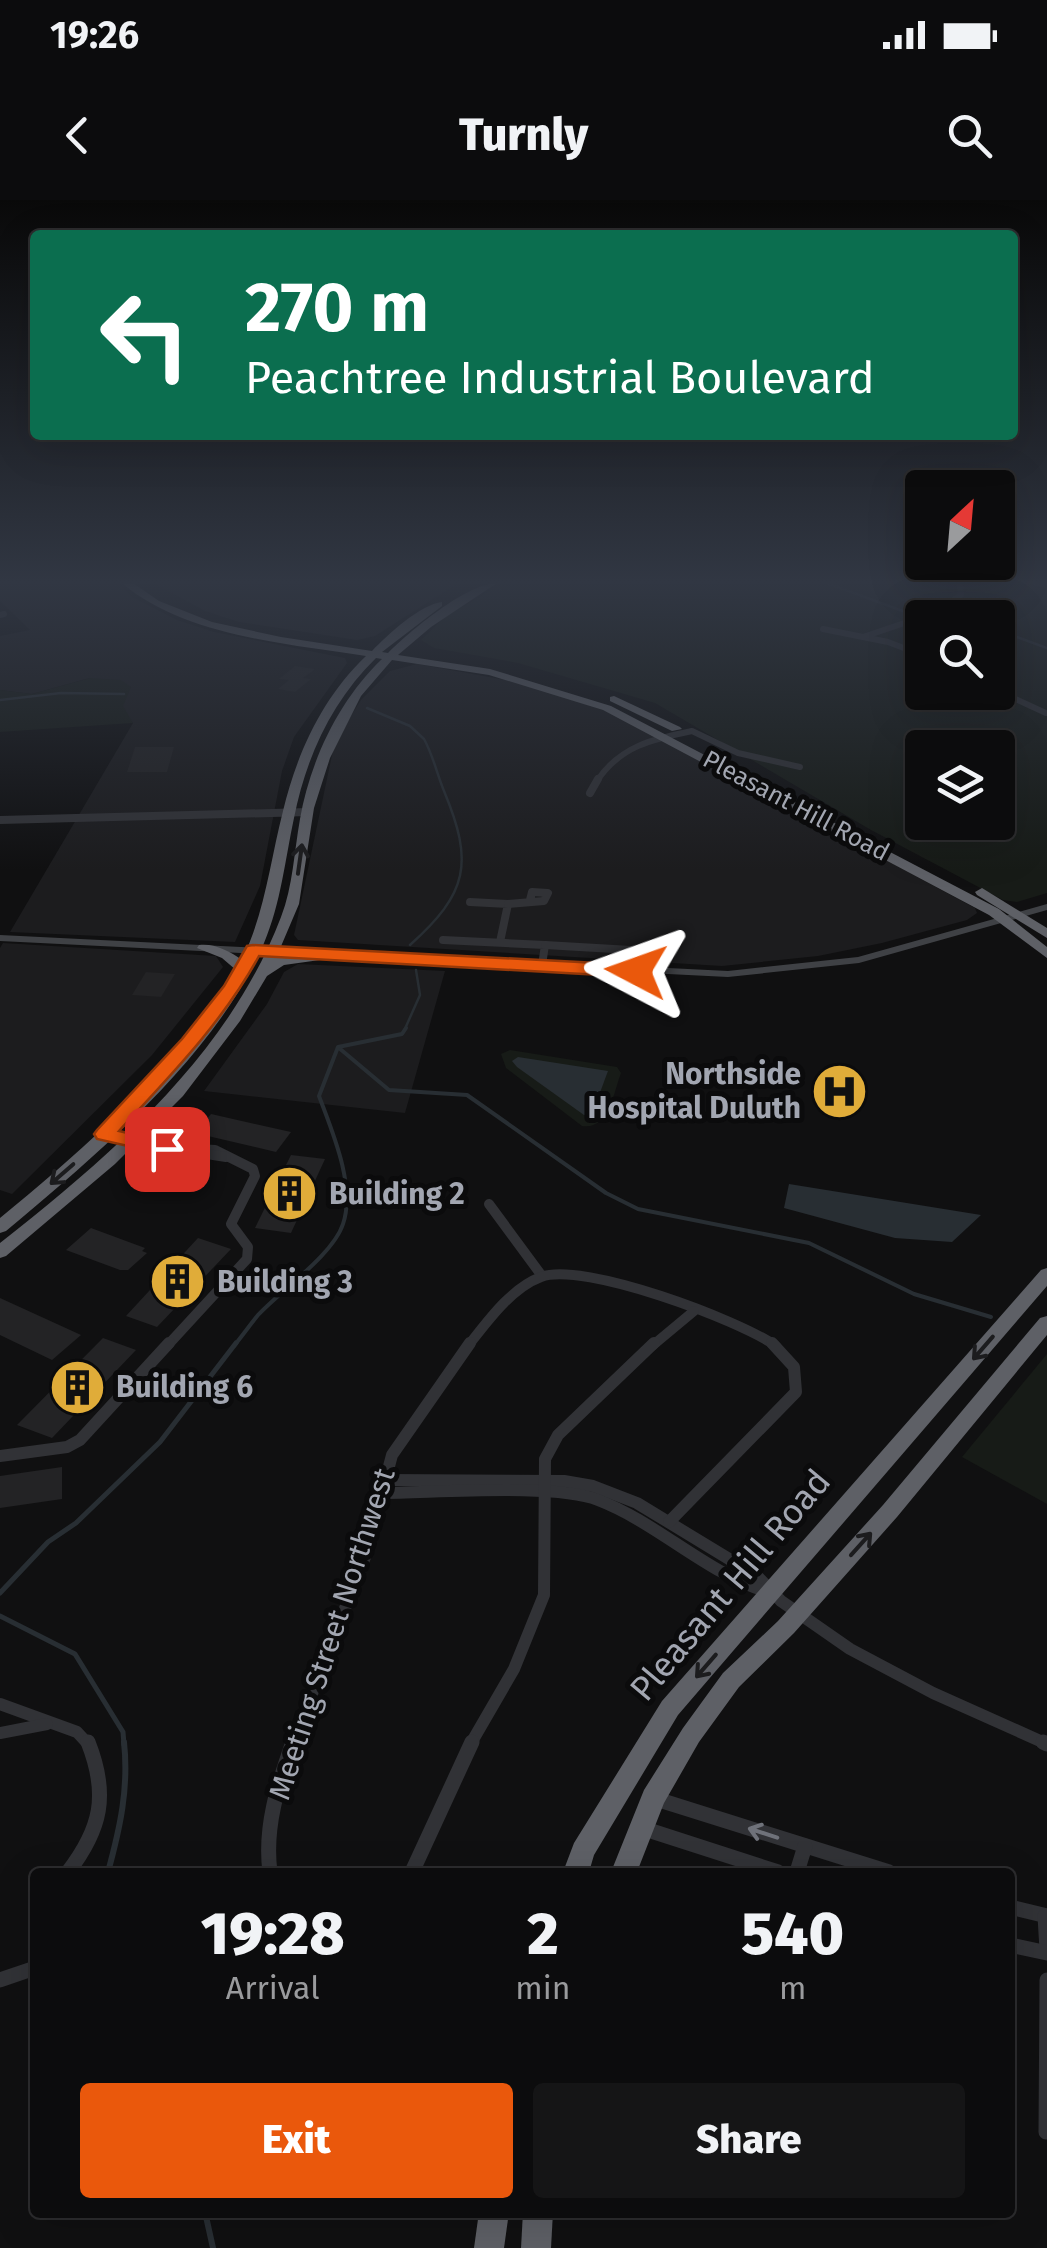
<!DOCTYPE html>
<style>
body{margin:0;font-family:"Fira Sans",sans-serif;background:#151516;color:#f1f3f6;height:100vh;display:flex;flex-direction:column;font-size:38px;white-space:nowrap}
*{box-sizing:border-box;margin:0}
p{font-size:32px;color:#9a9b9d}
.icon{flex:none;width:55px;height:55px;fill:none;stroke:currentColor;stroke-width:2;stroke-linecap:round;stroke-linejoin:round}
.map{position:relative;flex:1;overflow:hidden}
.details{position:absolute;left:30px;top:1668px;width:985px;height:350px;display:flex;flex-direction:column;background:#0c0c0d;border-radius:10px;box-shadow:0 10px 40px #0002,0 0 0 2px #2c2c2e}
.details>*{flex:none}
.top-card{position:absolute;left:30px;top:30px;width:988px;height:210px;border-radius:10px;box-shadow:0 10px 40px #0002,0 0 0 2px #2c2c2e;background:#0b6e4f;color:#fff;overflow:hidden}
.needle{width:65px;rotate:26deg}
.fabs{position:absolute;left:905px;top:270px;display:grid;gap:20px}
.fabs a{display:grid;place-items:center;width:110px;height:110px;border-radius:10px;background:#0c0c0d;box-shadow:0 10px 40px #0002,0 0 0 2px #2c2c2e;font-size:50px}
.pin{position:absolute;display:grid;place-items:center;width:85px;height:85px;color:#fff;margin:-42px;border-radius:20px;box-shadow:0 5px 15px #0006}
.me{position:absolute;width:110px;margin:-55px;rotate:274deg;stroke-linejoin:round;filter:drop-shadow(0 0 8px #0008)}
.turn{display:flex;align-items:center;gap:35px;height:210px;padding:0 50px;font-size:45px}
.turn .icon{width:130px;height:130px;stroke-width:2.5}
.turn b{display:block;font-size:70px;line-height:85px}
.eta{display:flex;justify-content:space-evenly;align-items:center;height:170px;text-align:center}
.eta b{font-size:60px;font-weight:800;line-height:70px}
.action{display:flex;gap:20px;margin-top:auto;padding:20px 50px}
.action a{flex:1;height:115px;border-radius:10px;background:#ea580c;color:#fff;font-size:40px;font-weight:800;line-height:115px;text-align:center}
.action a+a{background:#151516;color:#f1f3f6}
.status{display:flex;justify-content:space-between;align-items:center;height:70px;padding:0 50px;background:#0c0c0d;direction:ltr}
.status svg{height:28px;fill:currentColor}
header{display:flex;justify-content:space-between;align-items:center;height:130px;padding:0 50px;background:#0c0c0d;font-size:45px;font-weight:800}
.map>svg:first-child{display:block}
.built{fill:#1c1c1e}
.green{fill:#171b17;fill-rule:evenodd}
.water{fill:#282e33}
.lines{fill:none;stroke-linecap:round;stroke-linejoin:round}
.stream-far3{stroke:#282e33;stroke-width:2.5}
.stream-far2{stroke:#282e33;stroke-width:4}
.stream-far1{stroke:#282e33;stroke-width:5}
.stream{stroke:#282e33;stroke-width:6}
.building{fill:#232325}
.street-far4{stroke:#313236;stroke-width:6}
.street-far3{stroke:#313236;stroke-width:8}
.street-far2{stroke:#313236;stroke-width:10}
.street-far1{stroke:#313236;stroke-width:12}
.street{stroke:#313236;stroke-width:15}
.secondary{fill:#3f4145;fill-rule:evenodd}
.highway{fill:#5e6066;fill-rule:evenodd}
.oneway{stroke:#1c1c1e}
.oneway2{stroke:#6f727a}
.route{fill:#ea580c;stroke:#983908;stroke-width:2.5}
.labels{text-anchor:middle;dominant-baseline:central;stroke-width:10;stroke-linejoin:round;paint-order:stroke}
.far-street-label{font-size:25px;fill:#a2a6b1;stroke:#0b0b0c}
.poi-label{font-size:30px;font-weight:bold;fill:#a2a6b1;stroke:#0b0b0c;text-anchor:start}
.street-label{font-size:30px;fill:#a2a6b1;stroke:#0b0b0c}
.near-street-label{font-size:35px;fill:#a2a6b1;stroke:#0b0b0c}
</style>
<div class="status"><b>19:26</b><svg viewBox="0 0 49 12"><path d="M0 12V9h3v3zM5 12V6h3v6zM10 12V3h3v9zM15 12V0h3v12zM26 1h20v11H26zM47 4h2v5h-2z"/></svg></div>
<header><svg class="icon" aria-label="back" viewBox="0 0 24 24"><path d="M15 5l-7 7 7 7"/></svg>Turnly<svg class="icon" aria-label="search" viewBox="0 0 24 24"><circle cx="10" cy="10" r="6"/><path d="M15 15l6 6"/></svg></header>
<div class="map">
<svg width="1047" height="2048" viewBox="0 0 1047 2048">
<rect width="100%" height="100%" fill="#101011"/>
<g class="built">
<polygon points="0,383 118,383 132,397 177,420 214,432 345,458 347,463 294,537 282,571 260,686 235,742 10,732 133,523 90,478 32,494 0,490 0,436 30,430 0,401"/>
<polygon points="154,383 458,383 375,436 357,440 239,422 205,411"/>
<polygon points="417,464 523,483 615,514 975,708 977,713 967,720 882,743 818,756 722,766 298,740 294,735 335,541 361,500 390,471"/>
<polygon points="3,743 216,756 223,767 152,855 12,994 0,990 0,748"/>
<polygon points="298,764 445,771 405,913 204,891 267,804 284,772"/>
</g>
<g class="green">
<path d="M 504,383 L 946,383 L 948,395 C 975,374 1015,382 1047,389 L 1047,693 L 1017,702 L 1003,700 L 871,630 L 655,503 L 518,463 L 434,448 L 421,440 L 445,417 ZM 922,418 L 998,418 L 998,492 L 922,492 ZM 922,548 L 998,548 L 998,622 L 922,622 Z"/>
<polygon points="90,478 121,480 131,487 123,506 133,523 0,532 0,490 32,494"/>
<path d="M 510,850 L 617,867 L 621,873 C 613,894 609,930 582,926 L 506,868 L 501,854 Z"/>
<polygon points="1047,1154 1047,1304 962,1257"/>
</g>
<g class="water">
<polygon points="518,857 608,871 592,914 584,915 517,867 512,861"/>
<polygon points="789,984 981,1015 952,1042 895,1038 784,1008"/>
</g>
<g class="lines">
<g class="stream-far3">
<polyline points="827,383 916,416"/>
<polyline points="998,430 1047,448"/>
<polyline points="0,500 61,493 124,494"/>
<path d="M 367,508 L 410,526 L 424,539 C 433,555 437,574 444,591 C 474,663 468,693 410,745"/>
<polyline points="404,831 420,795 416,770"/>
</g>
<g class="stream-far2">
<polyline points="339,848 389,890 467,895 606,993 638,1009 809,1043 914,1094 991,1117"/>
<path d="M 234,1146 C 242,1136 250,1125 258,1115 C 280,1091 333,1055 343,1024 C 356,986 332,931 319,896 L 338,847 L 402,834 L 406,828"/>
</g>
<g class="stream-far1">
<polyline points="0,1393 48,1342 76,1323 160,1242 236,1143"/>
<polyline points="0,1416 75,1454 123,1532 124,1545"/>
</g>
<g class="stream">
<path d="M 108,1672 C 120,1628 129,1588 124,1542"/>
<polyline points="205,2012 213,2048"/>
</g>
</g>
<g class="building">
<polygon points="295,466 315,469 303,478 311,479 295,492 278,489 289,480 279,479"/>
<polygon points="135,547 174,547 167,572 127,572"/>
<polygon points="146,772 175,774 161,797 132,795"/>
<polygon points="211,914 291,932 276,952 195,933"/>
<polygon points="291,955 325,959 291,1033 255,1028"/>
<polygon points="91,1028 145,1048 142,1051 147,1053 128,1070 120,1070 66,1050"/>
<polygon points="198,1038 231,1049 157,1127 126,1116"/>
<polygon points="0,1098 81,1135 52,1160 0,1135"/>
<polygon points="103,1138 136,1150 52,1238 17,1225"/>
<polygon points="62,1267 62,1299 0,1308 0,1276"/>
</g>
<g class="lines">
<g class="street-far4">
<polyline points="1036,383 1047,385"/>
<polyline points="0,415 4,414"/>
<polyline points="823,429 888,442 922,455"/>
<polyline points="863,437 937,412 961,395 960,383"/>
<polyline points="998,491 1046,513"/>
<path d="M 597,581 C 620,546 653,539 692,531 L 738,553 L 800,567"/>
</g>
<g class="street-far3">
<polyline points="590,593 598,579"/>
<polyline points="0,620 308,612"/>
<polyline points="470,702 508,704 500,742"/>
<polyline points="508,704 544,701 548,693 532,692 530,700"/>
<polyline points="443,740 545,745 542,765"/>
<polyline points="545,745 631,750 637,771"/>
</g>
<g class="street-far2">
<polyline points="105,935 147,946 215,950 253,969 255,976 231,1024 248,1047 247,1059 167,1146"/>
<polyline points="188,951 226,957"/>
<polyline points="489,1004 542,1076"/>
<path d="M 468,1146 C 487,1122 511,1088 541,1077 C 583,1061 739,1120 776,1146"/>
<polyline points="652,1146 694,1111"/>
</g>
<g class="street-far1">
<polyline points="0,1256 67,1247 80,1240 169,1143"/>
<polyline points="386,1280 564,1281 593,1286 637,1303 757,1376 781,1401 850,1449 933,1493 1047,1544"/>
<path d="M 382,1293 C 433,1293 556,1283 598,1300 C 658,1323 707,1374 768,1392"/>
<polyline points="669,1322 796,1192 794,1167 772,1143"/>
<polyline points="0,1504 77,1532 89,1545"/>
<polyline points="0,1533 47,1524"/>
<polyline points="292,1545 365,1357 392,1255 470,1143"/>
<polyline points="470,1545 514,1469 544,1395 545,1259 558,1235 654,1143"/>
</g>
<g class="street">
<polyline points="1043,1542 1047,1544"/>
<polyline points="653,1598 889,1672"/>
<polyline points="642,1628 778,1672"/>
<path d="M 68,1672 C 101,1629 109,1595 88,1542"/>
<path d="M 270,1672 C 264,1627 278,1585 293,1542"/>
<polyline points="412,1672 472,1542"/>
<polyline points="797,1672 805,1646"/>
<polyline points="1010,1707 1047,1716"/>
<polyline points="1045,1716 1047,1750"/>
<polyline points="1010,1745 1047,1753"/>
<polyline points="0,1780 35,1768"/>
<polyline points="1046,1932 1047,1780"/>
</g>
<polygon class="secondary" points="1047,704 1047,710 859,763 728,777 0,741 0,735 728,771 858,757"/>
<g class="highway">
<path d="M 122,383 L 133,383 L 159,401 L 212,422 L 281,437 L 372,451 C 387,435 421,404 442,402 L 442,406 L 382,452 L 388,453 C 409,432 467,383 497,383 L 431,427 L 398,455 L 490,469 L 611,506 L 999,709 L 1047,747 L 1047,758 L 989,715 L 603,510 L 489,475 L 392,460 L 361,496 L 330,558 L 314,608 L 299,704 L 276,758 L 327,751 L 334,755 L 327,759 L 284,765 L 267,776 L 240,821 L 183,896 L 115,964 L 6,1056 L 0,1058 L 0,1043 C 112,955 229,854 281,717 C 293,686 294,652 300,619 C 310,561 339,500 382,459 L 376,458 C 332,501 306,557 294,618 C 285,660 281,703 264,743 C 216,855 98,954 6,1031 L 0,1033 L 0,1018 C 89,945 175,869 236,770 L 222,758 L 197,748 L 199,745 C 215,743 231,752 242,760 C 265,712 270,662 283,611 C 297,553 322,498 366,456 C 288,444 184,436 122,383 Z"/>
<polygon points="614,496 680,527 682,529 672,531 610,501 610,497"/>
<polygon points="982,688 1047,728 1047,738 977,695 975,692"/>
<polygon points="1047,1068 1047,1086 678,1515 594,1655 589,1672 563,1672 574,1643 662,1501 1041,1070"/>
<polygon points="1047,1116 1047,1135 897,1317 794,1433 739,1487 699,1542 664,1603 637,1672 611,1672 644,1590 683,1528 723,1473 778,1421 883,1305 1040,1118"/>
<polygon points="479,2012 509,2012 504,2048 474,2048"/>
<polygon points="523,2012 553,2012 551,2048 521,2048"/>
</g>
</g>
<defs><path id="oneway-shaft" d="M-6 0H5M1.5-3L5.5 0L1.5 3" fill="none" stroke-width="1.6" stroke-linecap="round" stroke-linejoin="round" transform="scale(2.5)"/></defs>
<g class="oneway">
<use href="#oneway-shaft" transform="translate(300 659) rotate(-82)"/>
<use href="#oneway-shaft" transform="translate(62 974) rotate(139)"/>
<use href="#oneway-shaft" transform="translate(983 1148) rotate(131)"/>
<use href="#oneway-shaft" transform="translate(861 1344) rotate(-48)"/>
<use href="#oneway-shaft" transform="translate(706 1466) rotate(131)"/>
</g>
<use class="oneway2" href="#oneway-shaft" transform="translate(763 1633) rotate(-162)"/>
<linearGradient id="sky" x2="0" y2="1"><stop stop-color="#090909"/><stop offset="0.57" stop-color="#313743"/><stop offset="1" stop-color="#313743" stop-opacity="0"/></linearGradient>
<rect width="1047" height="670" fill="url(#sky)"/>
<path class="route" d="M 253,745 L 636,765 L 646,771 L 636,777 L 259,756 C 223,822 170,876 119,931 L 175,944 L 178,949 L 175,954 L 167,955 L 97,939 L 94,934 L 97,930 L 182,839 L 224,786 L 247,746 Z"/>
<defs>
<symbol id="hospital-disc" viewBox="-11 -11 22 22"><circle r="9.5" fill="#e0ac39" stroke="#0b0b0c"/><path d="M-5-5h3v3.5h4V-5h3V5h-3V1.5h-4V5h-3Z" fill="#111"/></symbol>
<symbol id="building-disc" viewBox="-11 -11 22 22"><circle r="9.5" fill="#e0ac39" stroke="#0b0b0c"/><path d="M-4-6H4V6H1V3H-1V6H-4ZM-2.5-4.3h1.7v1.8h-1.7ZM.8-4.3h1.7v1.8H.8ZM-2.5-1h1.7V.8h-1.7ZM.8-1h1.7V.8H.8Z" fill="#111"/></symbol>
</defs>
<g fill-rule="evenodd">
<use href="#hospital-disc" x="808" y="860" width="63" height="63"/>
<use href="#building-disc" x="258" y="962" width="63" height="63"/>
<use href="#building-disc" x="146" y="1050" width="63" height="63"/>
<use href="#building-disc" x="46" y="1156" width="63" height="63"/>
</g>
<g class="labels">
<g class="far-street-label">
<text transform="translate(796 606) rotate(28)">Pleasant Hill Road</text>
</g>
<g class="poi-label">
<text x="801" y="874" text-anchor="end">Northside<tspan x="801" dy="34">Hospital Duluth</tspan></text>
<text x="329" y="994">Building 2</text>
<text x="217" y="1082">Building 3</text>
<text x="116" y="1187">Building 6</text>
</g>
<g class="street-label">
<text transform="translate(332 1434) rotate(-72)">Meeting Street Northwest</text>
</g>
<g class="near-street-label">
<text transform="translate(730 1385) rotate(-50)">Pleasant Hill Road</text>
</g>
</g>
</svg>
<div class="fabs">
<a><svg class="needle" viewBox="-14 -14 28 28"><path d="M0-13l5 13h-10z" fill="#e53935"/><path d="M0 13l5-13h-10z" fill="#9a9b9d"/></svg></a>
<a><svg class="icon" aria-label="search" viewBox="0 0 24 24"><circle cx="10" cy="10" r="6"/><path d="M15 15l6 6"/></svg></a>
<a><svg class="icon" aria-label="layers" viewBox="0 0 24 24"><path d="M12 4l9 5-9 5-9-5zM3 14l9 5 9-5"/></svg></a>
</div>
<div class="pin" style="left:167px;top:949px;background:#d93025"><svg class="icon" aria-label="arrive" viewBox="0 0 24 24"><path d="M6 21V4h12l-3 4 3 4H6"/></svg></div>
<svg class="me" style="left:636px;top:771px" viewBox="-20 -20 40 40"><path d="M0-17L14 15 0 8-14 15z" fill="#ea580c" stroke="#fff" stroke-width="4"/></svg>
<div class="top-card">
<div class="turn"><svg class="icon" aria-label="left" viewBox="0 0 24 24"><path d="M17 20v-9H6M10 6l-5 5 5 5"/></svg><div><b>270 m</b>Peachtree Industrial Boulevard</div></div>
</div>
<section class="details">
<div class="eta">
<div><b>19:28</b><p>Arrival</p></div>
<div><b>2</b><p>min</p></div>
<div><b>540</b><p>m</p></div>
</div>
<div class="action"><a>Exit</a><a>Share</a></div>
</section>
</div>
